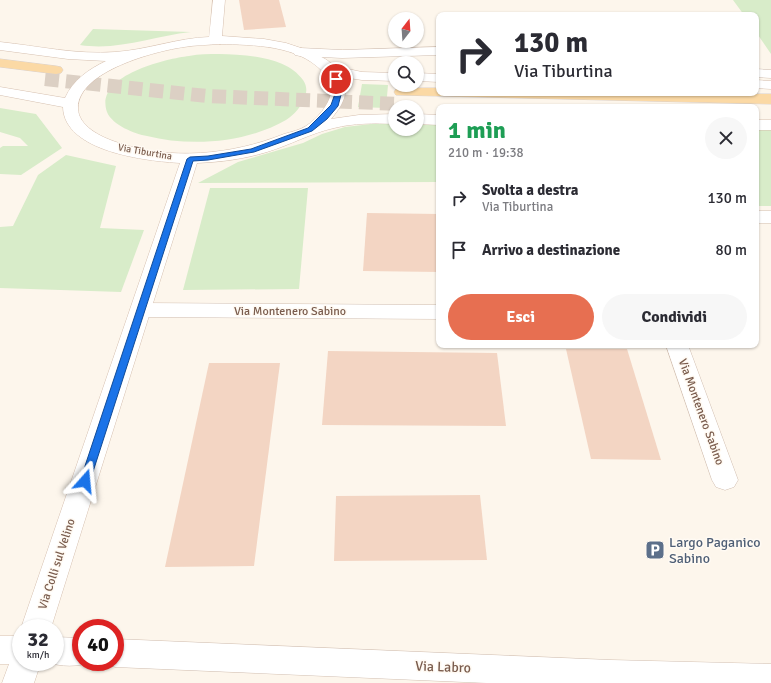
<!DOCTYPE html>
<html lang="it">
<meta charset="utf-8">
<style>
body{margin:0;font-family:Signika,sans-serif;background:#f7f7f7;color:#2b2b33;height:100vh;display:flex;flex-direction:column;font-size:15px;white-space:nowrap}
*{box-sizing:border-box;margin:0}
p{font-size:13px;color:#7c7c81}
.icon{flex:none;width:22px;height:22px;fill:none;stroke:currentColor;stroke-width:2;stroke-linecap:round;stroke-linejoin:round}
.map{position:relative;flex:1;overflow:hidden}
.sheet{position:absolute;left:436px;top:104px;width:323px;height:244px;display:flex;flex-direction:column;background:#fff;border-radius:8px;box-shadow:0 1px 3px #0004}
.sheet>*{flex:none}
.banner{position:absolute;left:436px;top:12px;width:323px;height:84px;border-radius:8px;box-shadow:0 1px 3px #0004;background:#fff;color:#2b2b33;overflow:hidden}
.needle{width:26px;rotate:17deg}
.fabs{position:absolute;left:388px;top:12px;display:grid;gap:8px}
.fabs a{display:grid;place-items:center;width:36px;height:36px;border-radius:50%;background:#fff;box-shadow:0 1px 3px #0004;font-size:20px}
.speed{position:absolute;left:12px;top:619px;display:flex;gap:8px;font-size:20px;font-weight:700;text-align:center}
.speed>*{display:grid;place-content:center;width:52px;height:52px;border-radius:50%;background:#fff;box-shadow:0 1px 3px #0004;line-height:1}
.speed small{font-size:10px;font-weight:400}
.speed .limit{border:6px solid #d22;background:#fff;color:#111}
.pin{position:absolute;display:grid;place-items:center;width:34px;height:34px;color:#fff;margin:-17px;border:2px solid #fff;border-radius:50%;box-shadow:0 1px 4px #0007}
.me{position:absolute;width:44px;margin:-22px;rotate:18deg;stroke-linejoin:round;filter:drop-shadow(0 0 3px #0008)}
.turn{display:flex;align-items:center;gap:14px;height:84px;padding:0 12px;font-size:18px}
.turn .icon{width:52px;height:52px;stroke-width:2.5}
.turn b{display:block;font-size:28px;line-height:34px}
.round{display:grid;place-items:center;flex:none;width:42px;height:42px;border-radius:21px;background:#f7f7f7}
.summary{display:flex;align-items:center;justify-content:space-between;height:68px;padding:0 12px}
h1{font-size:24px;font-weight:800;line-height:30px;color:#1e9e55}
.button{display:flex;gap:8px;margin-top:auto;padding:8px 12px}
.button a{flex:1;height:46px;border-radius:24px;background:#e76f51;color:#fff;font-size:16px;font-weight:800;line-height:46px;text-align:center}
.button a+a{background:#f7f7f7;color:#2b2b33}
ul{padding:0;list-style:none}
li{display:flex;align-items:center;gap:12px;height:52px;padding:0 12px}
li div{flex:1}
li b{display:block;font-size:15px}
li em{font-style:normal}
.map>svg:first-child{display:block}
.green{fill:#d8ecc9}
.building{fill:#f3d5c3}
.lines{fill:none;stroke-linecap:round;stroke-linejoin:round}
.primary-tunnel{stroke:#dcd0c4;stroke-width:14;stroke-dasharray:14 7;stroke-linecap:butt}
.street-casing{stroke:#d1beb0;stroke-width:1}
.secondary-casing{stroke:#d6c0b0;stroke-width:1}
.primary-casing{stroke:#dad1cd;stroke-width:1}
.street{fill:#fff;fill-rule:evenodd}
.secondary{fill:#fff;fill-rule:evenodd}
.primary{fill:#fbd9a5;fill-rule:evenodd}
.route{fill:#1a73e8;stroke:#114b97}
.labels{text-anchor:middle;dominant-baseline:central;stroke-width:3;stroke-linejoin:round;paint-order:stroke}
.far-street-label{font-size:10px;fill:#7a5c4d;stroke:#fffaf3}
.street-label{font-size:12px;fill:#7a5c4d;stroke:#fffaf3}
.near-service-label{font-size:14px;fill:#4e5e75;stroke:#fffaf3;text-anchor:start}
.near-street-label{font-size:14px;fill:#7a5c4d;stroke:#fffaf3}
</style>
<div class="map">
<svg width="771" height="683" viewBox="0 0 771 683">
<rect width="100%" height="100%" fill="#fdf6ec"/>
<g class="green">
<polygon points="733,0 771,0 771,54 756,32 756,15 744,15"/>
<path d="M 93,29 L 191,32 C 153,36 119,51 80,45 Z"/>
<path d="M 219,54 C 246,55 286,56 303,80 C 307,86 307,91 305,97 C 301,107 295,114 286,120 C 246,143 191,147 147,136 C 135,134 112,125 107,112 C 94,76 164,59 189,56 C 199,54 209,54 219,54 Z"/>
<polygon points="362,84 388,85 386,108 358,107"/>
<polygon points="0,108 36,114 62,148 21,175 0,174 0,148 3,146 28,146 20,138 0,132"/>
<polygon points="380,123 395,123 395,129 417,129 417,124 439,124 439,182 198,183 238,162 303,143 322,134 345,127"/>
<rect x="756" y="129" width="15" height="77"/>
<polygon points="66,155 116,166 100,228 144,230 121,292 0,288 0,227 13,226 38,175"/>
<polygon points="210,188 308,188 299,289 183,290"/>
</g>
<g class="building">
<polygon points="239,0 279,0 286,27 244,30"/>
<polygon points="367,213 439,214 439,272 363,271"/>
<polygon points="566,349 627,349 661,460 591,459"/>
<polygon points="328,351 497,353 506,426 322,425"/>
<polygon points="209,363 280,363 254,566 165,567"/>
<polygon points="480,495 487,560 334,561 336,496"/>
</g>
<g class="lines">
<polyline class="primary-tunnel" points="45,79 207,96 400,104"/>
<defs>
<g id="street">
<polygon points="439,47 439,55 342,58 300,56 295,55 293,52 295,49 300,48 342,50"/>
<polygon points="756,69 771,70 771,78 756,77"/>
<rect x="756" y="211" width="15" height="12"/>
<polygon points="141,303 439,305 439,319 141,317 134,315 130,310 134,305"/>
<polygon points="666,345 688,345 738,480 734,487 725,490 716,487 712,480"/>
<path d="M 55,637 L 81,638 L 81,662 L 91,662 C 78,667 61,667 47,662 L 55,662 Z"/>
<polygon points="115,639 611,660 771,664 771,683 487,683 115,667 104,662 115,662"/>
</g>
<g id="secondary">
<path d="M 213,0 L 225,0 L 222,36 L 264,39 L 286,43 L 310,51 L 327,60 L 334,66 L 362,72 L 395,73 L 395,81 L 362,80 L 342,77 C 350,93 342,106 331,119 L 359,115 L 395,114 L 395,124 C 374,123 354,123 334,128 C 311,133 290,145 267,152 C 244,159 221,162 197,163 L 51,628 L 21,628 L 180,163 C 147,161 64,152 63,107 L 0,95 L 0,87 L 65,98 C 73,80 89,69 106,61 L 68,59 L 0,50 L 0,42 C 38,46 77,55 115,52 C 147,50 177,38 209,37 ZM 220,44 C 254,45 297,45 322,71 C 328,77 332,84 331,93 C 329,105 317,119 306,126 C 300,130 291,132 284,134 C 232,155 169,161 116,142 C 101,137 78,126 78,108 C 78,71 156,51 184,47 C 196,45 208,45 220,44 Z"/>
<polygon points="417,73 439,74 439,82 417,81"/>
<polygon points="756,80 771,81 771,89 756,88"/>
<polygon points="417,114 439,115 439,125 417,124"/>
<rect x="756" y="120" width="15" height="10"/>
<polygon points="0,636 21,636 21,662 41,662 34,683 2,683 9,664 0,664"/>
</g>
<g id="primary">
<polygon points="0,59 56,66 61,67 63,70 61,73 56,74 0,67"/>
<polygon points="401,88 439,88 439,93 771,94 771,104 396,95 394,92 396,89"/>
</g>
</defs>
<use href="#street" class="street-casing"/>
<use href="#secondary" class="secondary-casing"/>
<use href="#primary" class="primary-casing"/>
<use href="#street" class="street"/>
<use href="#secondary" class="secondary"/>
<use href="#primary" class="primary"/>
</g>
<polygon class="route" points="336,77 339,79 342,91 338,106 327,119 312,131 254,152 208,160 193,161 90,481 89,484 81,484 80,481 187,159 190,157 208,156 251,149 308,128 331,105 336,91 333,79"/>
<defs>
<symbol id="parking-square" viewBox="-11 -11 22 22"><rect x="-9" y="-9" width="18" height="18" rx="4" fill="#5c6f8a" stroke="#fffaf3"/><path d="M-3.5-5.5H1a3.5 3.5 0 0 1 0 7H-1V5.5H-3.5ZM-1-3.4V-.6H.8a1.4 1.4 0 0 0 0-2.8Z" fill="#fff"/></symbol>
</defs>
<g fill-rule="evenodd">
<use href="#parking-square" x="644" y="539" width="22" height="22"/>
</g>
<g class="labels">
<g class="far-street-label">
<text transform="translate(145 152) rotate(10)">Via Tiburtina</text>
</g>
<g class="street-label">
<text x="290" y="311">Via Montenero Sabino</text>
<text transform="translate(701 412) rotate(70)">Via Montenero Sabino</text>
<text transform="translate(57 564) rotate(-72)">Via Colli sul Velino</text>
</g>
<g class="near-service-label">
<text x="669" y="542">Largo Paganico<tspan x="669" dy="16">Sabino</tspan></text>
</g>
<g class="near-street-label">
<text transform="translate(443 667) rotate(2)">Via Labro</text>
</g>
</g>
</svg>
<div class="fabs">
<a><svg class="needle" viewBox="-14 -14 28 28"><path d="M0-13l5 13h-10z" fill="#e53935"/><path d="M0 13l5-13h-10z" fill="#7c7c81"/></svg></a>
<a><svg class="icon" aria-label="search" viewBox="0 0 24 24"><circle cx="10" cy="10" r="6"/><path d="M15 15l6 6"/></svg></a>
<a><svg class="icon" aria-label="layers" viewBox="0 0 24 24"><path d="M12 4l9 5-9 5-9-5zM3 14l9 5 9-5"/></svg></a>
</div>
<div class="speed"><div>32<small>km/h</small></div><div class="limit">40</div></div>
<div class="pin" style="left:336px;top:79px;background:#d93025"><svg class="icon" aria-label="arrive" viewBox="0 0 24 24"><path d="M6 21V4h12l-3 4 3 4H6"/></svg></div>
<svg class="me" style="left:85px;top:481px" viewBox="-20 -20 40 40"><path d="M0-17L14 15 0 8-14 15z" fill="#1a73e8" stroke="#fff" stroke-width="4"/></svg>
<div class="banner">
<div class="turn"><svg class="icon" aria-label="right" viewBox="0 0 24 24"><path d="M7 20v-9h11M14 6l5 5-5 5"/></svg><div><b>130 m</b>Via Tiburtina</div></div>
</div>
<section class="sheet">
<div class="summary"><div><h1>1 min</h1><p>210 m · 19:38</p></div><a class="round"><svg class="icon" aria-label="close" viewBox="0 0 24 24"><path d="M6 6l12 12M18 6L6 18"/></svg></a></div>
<ul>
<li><svg class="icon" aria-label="right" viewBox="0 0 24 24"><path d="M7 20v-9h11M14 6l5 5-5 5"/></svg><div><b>Svolta a destra</b><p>Via Tiburtina</p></div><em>130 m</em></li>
<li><svg class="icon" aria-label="arrive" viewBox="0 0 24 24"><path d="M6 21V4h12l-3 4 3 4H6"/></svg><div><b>Arrivo a destinazione</b></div><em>80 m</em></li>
</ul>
<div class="button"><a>Esci</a><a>Condividi</a></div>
</section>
</div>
